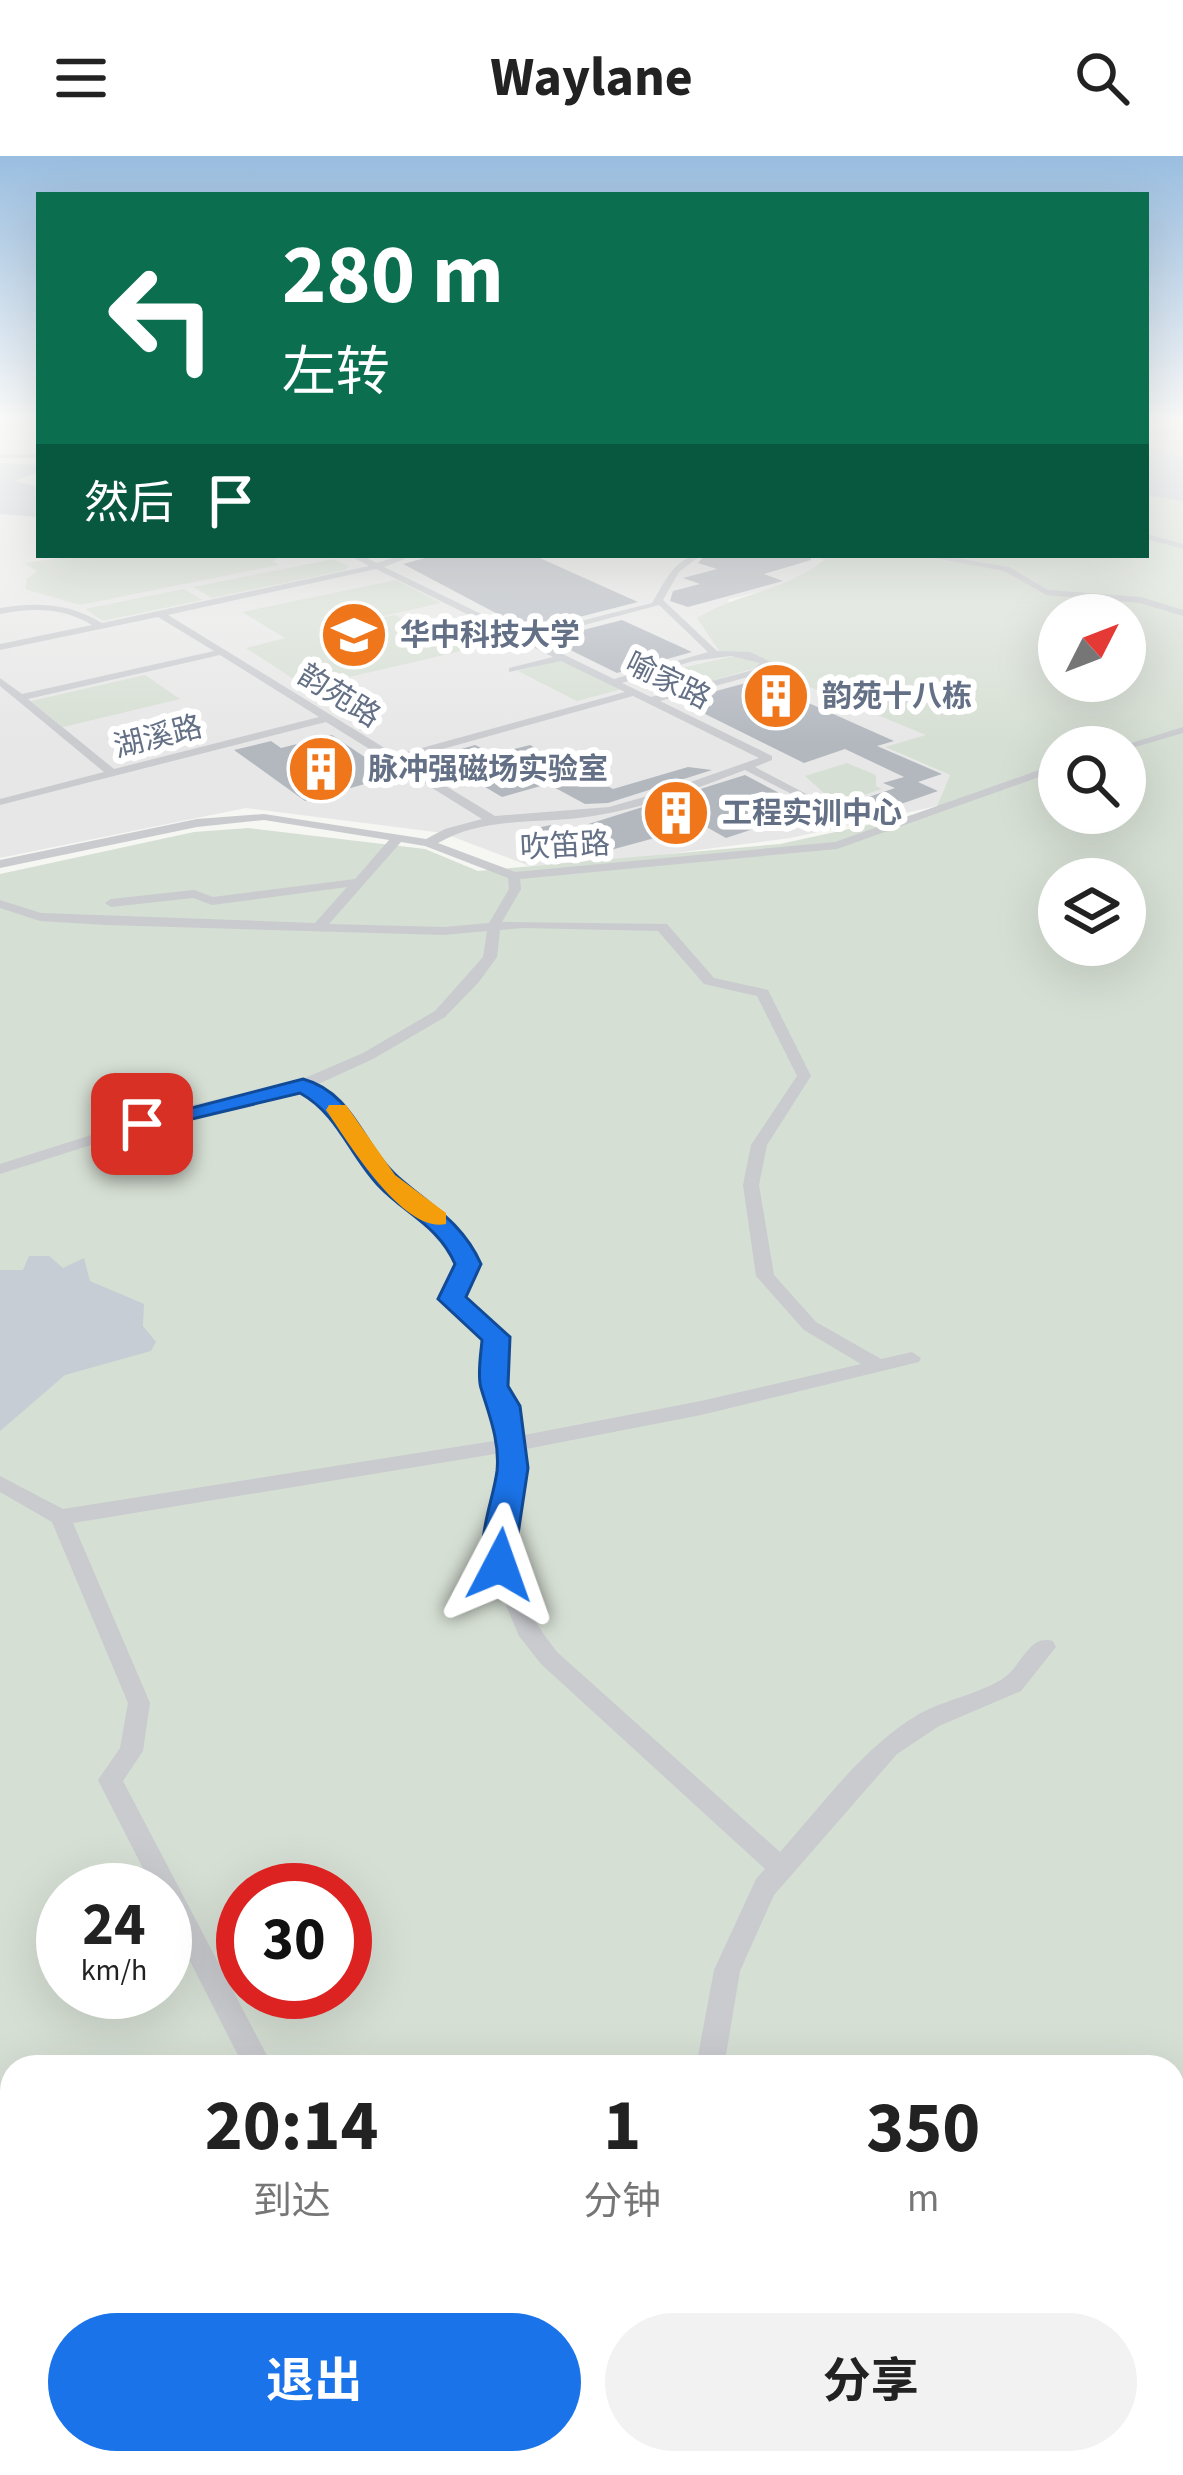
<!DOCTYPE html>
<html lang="zh">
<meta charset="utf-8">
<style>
body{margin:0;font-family:"Source Sans 3","Noto Sans SC",sans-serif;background:#f2f2f2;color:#222;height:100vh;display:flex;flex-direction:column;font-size:45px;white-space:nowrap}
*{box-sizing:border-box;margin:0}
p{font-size:39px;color:#767676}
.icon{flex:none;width:66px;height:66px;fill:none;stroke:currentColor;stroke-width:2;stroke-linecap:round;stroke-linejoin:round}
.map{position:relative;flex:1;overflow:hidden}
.side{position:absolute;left:0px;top:1899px;width:1185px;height:420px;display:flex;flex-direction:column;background:#fff;border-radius:36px 36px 0 0;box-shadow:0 12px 48px #0002}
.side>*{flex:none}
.guide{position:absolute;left:36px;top:36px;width:1113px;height:366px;border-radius:0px;box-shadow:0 12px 48px #0002;background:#0b6e4f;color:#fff;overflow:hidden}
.needle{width:78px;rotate:48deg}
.controls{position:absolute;left:1038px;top:438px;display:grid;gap:24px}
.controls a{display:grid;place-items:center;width:108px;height:108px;border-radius:50%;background:#fff;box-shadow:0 12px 48px #0002;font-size:60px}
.speed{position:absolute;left:36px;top:1707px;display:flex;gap:24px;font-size:60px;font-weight:700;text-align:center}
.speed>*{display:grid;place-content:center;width:156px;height:156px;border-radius:50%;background:#fff;box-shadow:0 12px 48px #0002;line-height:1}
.speed small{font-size:30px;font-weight:400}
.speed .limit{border:18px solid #d22;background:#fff;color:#111}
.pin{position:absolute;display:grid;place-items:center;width:102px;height:102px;color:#fff;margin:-51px;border-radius:24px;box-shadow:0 6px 18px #0006}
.me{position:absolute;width:132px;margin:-66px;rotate:4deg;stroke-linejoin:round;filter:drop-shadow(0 0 9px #0008)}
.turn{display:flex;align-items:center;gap:42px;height:252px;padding:0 48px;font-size:54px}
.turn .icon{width:156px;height:156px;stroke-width:2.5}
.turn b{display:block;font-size:84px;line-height:102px}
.then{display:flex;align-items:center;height:114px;padding:0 48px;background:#0003;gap:24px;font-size:45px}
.eta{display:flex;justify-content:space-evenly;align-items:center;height:204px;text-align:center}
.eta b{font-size:72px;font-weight:700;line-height:84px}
.action{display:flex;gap:24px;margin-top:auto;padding:24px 48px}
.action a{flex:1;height:138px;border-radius:72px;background:#1a73e8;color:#fff;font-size:48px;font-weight:700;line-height:138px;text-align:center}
.action a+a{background:#f2f2f2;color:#222}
header{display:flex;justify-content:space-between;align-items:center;height:156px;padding:0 48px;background:#fff;font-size:54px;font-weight:700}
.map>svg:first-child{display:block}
.built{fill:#e7e7e7}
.green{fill:#d6dfd4;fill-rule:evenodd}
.water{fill:#c6cdd4}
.building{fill:#b3b8bf}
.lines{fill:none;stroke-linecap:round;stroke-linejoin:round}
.street{fill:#c9cbcf;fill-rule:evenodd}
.route{fill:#1a73e8;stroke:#114b97;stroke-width:3}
.slow{fill:#f59e0b}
.labels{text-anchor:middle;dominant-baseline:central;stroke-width:12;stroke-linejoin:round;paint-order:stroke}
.far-poi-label{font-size:30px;font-weight:bold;fill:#647086;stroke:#fff;text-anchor:start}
.far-street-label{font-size:30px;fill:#647086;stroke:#fff}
</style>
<header><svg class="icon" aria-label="menu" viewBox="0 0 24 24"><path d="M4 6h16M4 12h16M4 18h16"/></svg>Waylane<svg class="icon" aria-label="search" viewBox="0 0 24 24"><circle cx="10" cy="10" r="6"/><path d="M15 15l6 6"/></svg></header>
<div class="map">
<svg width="1183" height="2319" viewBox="0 0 1183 2319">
<rect width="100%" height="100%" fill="#f6f7f3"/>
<polygon class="built" points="0,262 39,262 39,399 815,399 825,403 794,428 729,443 720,496 764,500 774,509 771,516 928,579 887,592 950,619 937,650 790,682 614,705 530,710 443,677 246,652 0,702"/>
<g class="green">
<path d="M 1146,262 L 1183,262 L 1183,2319 L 0,2319 L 0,718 L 194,676 L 248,672 L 425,693 L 478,715 L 780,688 L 941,653 L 937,650 L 950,619 L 885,591 L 926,579 L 770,515 L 773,509 L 745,496 L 720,496 L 697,462 C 742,435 782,437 824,404 L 815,399 L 1146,399 ZM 1059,459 L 1125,459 L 1125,525 L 1059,525 ZM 1059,591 L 1125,591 L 1125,657 L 1059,657 ZM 1059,723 L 1125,723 L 1125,789 L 1059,789 ZM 63,1734 L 165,1734 L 165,1836 L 63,1836 ZM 243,1734 L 345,1734 L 345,1836 L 243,1836 ZM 12,1911 L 1173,1911 L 1173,2307 L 12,2307 Z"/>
<polygon points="84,399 277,399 274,406 279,409 80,449 25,433 27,423 37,415 24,407"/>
<polygon points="333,403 349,410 346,414 212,442 193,431"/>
<polygon points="396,424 441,447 322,474 395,459 466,494 306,531 246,492 285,482 242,456"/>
<polygon points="184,433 202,444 103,465 85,453"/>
<polygon points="739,499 760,504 762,510 676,535 646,520"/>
<polygon points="561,504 622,533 577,545 518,515"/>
<polygon points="145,519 180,543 63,571 31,545"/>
<polygon points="847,607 876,619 876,630 882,633 836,648 805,620"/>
</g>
<g class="water">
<polygon points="1146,293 1183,301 1183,345 1146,339"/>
<polygon points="0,307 39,309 39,315 15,325 39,331 39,361 0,358"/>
<polygon points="29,1100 49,1100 63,1112 84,1102 90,1125 144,1148 143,1170 156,1186 151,1195 65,1219 0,1275 0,1114 23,1114"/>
</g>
<g class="building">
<polygon points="436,399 533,399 638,446 528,474 403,408"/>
<polygon points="705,399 810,399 811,404 764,418 783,425 688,451 670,445 673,435 700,428 683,422 717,413 698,407"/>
<polygon points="622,464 692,496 617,517 548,483"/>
<polygon points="757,524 894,585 877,590 942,618 918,626 938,635 864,661 842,650 895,632 883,627 904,621 845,593 804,607 679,545"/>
<polygon points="332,579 393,620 305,645 234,594 271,585 281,592"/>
<polygon points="475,589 494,598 530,589 613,633 688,611 712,614 608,647 585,648 548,628 502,641 434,601"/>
<polygon points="745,619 827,662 803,670 787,662 726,682 703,669 566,706 517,676 551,669 563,676"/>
</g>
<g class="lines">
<g class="street">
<rect x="0" y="298" width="39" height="4"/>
<polygon points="1146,378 1183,388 1183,393 1146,383"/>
<path d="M 349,399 L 360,399 L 377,407 L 402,399 L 414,399 L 384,411 L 525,479 L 652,447 C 664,427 675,400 701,399 L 679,416 L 663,444 L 717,495 L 750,496 L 771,506 L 759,518 L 660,545 L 772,600 L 772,604 L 755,611 L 858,665 L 848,667 L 745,614 C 696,633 645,652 593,660 C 540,669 487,659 438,687 L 515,716 L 835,686 L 1059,607 L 1059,614 L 837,693 L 520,723 L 521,733 L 502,766 L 667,768 L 714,822 L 768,834 L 811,920 L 767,989 L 759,1029 L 774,1119 L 816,1166 L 881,1203 L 912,1196 L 921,1202 L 919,1206 L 701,1259 L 521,1294 C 524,1318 517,1338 513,1361 C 504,1412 526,1456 557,1496 L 780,1696 C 823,1648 863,1591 919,1558 C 944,1544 983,1537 1005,1521 C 1022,1509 1029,1478 1053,1485 L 1056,1491 L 1021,1535 L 939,1570 L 897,1598 L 774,1739 L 740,1815 L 724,1911 L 696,1911 L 714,1814 L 756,1723 L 765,1713 L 541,1508 L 519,1480 L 489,1409 L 491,1367 L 503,1312 L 501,1297 L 73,1367 L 150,1547 L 143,1595 L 123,1625 L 273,1911 L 244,1911 L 165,1756 L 165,1734 L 154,1734 L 98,1624 L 120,1592 L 128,1547 L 52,1366 L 0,1336 L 0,1320 L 63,1353 L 500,1284 L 496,1250 L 485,1230 L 487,1184 L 443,1143 L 459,1108 C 442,1075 412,1059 387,1034 C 356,1001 340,959 301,934 L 179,961 L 0,1018 L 0,1008 L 170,954 L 298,925 L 363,897 L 435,855 L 483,801 L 487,775 L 444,779 L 106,769 L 40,765 L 0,752 L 0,744 L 41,757 L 315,767 L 347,731 L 212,749 L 193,742 L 111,751 L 105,747 L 111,743 L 194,734 L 213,741 L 355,723 L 389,684 L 264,664 L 197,671 L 0,712 L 0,704 L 197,663 L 264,658 L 426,683 L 445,673 L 482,663 L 326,566 L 0,649 L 0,643 L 104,616 L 0,530 L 0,522 L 22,538 L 214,495 L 158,461 L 0,494 L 0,488 L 92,469 C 61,451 34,452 0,458 L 0,452 C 38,446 68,447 102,467 L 369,410 ZM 376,413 L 553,501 L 509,512 L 509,516 L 561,505 L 625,536 L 396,599 L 168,459 ZM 659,449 L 708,496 L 614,523 L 532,483 ZM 220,499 L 319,561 L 114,613 L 28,543 ZM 731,500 L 760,507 L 753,514 L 651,541 L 622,527 L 693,505 ZM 633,540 L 759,602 L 665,635 L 609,651 L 495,660 L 403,604 ZM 401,686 L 425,690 L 508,722 L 509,733 L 489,767 L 444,771 L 329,768 ZM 524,772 L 658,775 L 704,828 L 757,840 L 797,920 L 751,989 L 743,1029 L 756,1120 L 804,1174 L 861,1208 L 701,1245 L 519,1280 L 516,1250 L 503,1230 L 505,1182 L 461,1142 L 477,1108 C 457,1073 427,1055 400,1028 C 369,996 352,954 314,930 L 373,903 L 445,861 L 478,827 L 497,801 L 500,774 Z"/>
<polygon points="919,399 938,399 1009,411 1048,434 1141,441 1183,454 1183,460 1140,447 1046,439 1004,415"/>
<polygon points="1183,571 1183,577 1125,594 1125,591 1119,591"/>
<polygon points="423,2307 455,2307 460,2319 428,2319"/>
<polygon points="625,2307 658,2307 653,2319 620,2319"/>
</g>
</g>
<linearGradient id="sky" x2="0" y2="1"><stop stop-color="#9abee0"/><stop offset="0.45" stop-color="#fbfbfa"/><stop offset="1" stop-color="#fbfbfa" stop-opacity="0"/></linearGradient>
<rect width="1183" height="587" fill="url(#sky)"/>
<path class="route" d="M 303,923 C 354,937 362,989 398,1021 C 431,1050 462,1066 481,1108 L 466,1141 L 510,1181 L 508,1230 L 520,1250 L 528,1312 L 512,1418 L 489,1418 C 473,1388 493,1347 497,1315 C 500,1285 489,1259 481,1232 C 477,1219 481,1198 482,1184 L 438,1143 L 455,1108 C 438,1069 405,1058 378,1029 C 349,998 338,958 300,937 L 142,975 L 130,968 Z"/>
<path class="slow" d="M 329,949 L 346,949 L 395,1019 L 446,1057 L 446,1068 C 403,1078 347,984 326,954 Z"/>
<defs>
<symbol id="university-disc" viewBox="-11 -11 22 22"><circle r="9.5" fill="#ef761b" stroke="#fff"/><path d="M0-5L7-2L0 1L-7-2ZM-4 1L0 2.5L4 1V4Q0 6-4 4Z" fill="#fff"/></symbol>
<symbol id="building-disc" viewBox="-11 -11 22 22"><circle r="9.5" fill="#ef761b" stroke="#fff"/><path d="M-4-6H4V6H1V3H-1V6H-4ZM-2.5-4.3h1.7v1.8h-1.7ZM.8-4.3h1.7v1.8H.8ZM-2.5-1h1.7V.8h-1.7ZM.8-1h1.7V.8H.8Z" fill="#fff"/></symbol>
</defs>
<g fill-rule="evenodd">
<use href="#university-disc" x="316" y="441" width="76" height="76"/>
<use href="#building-disc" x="738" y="502" width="76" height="76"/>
<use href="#building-disc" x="283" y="575" width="76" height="76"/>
<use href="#building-disc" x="638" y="619" width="76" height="76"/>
</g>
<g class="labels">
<g class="far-poi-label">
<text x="400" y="479">华中科技大学</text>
<text x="822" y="540">韵苑十八栋</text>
<text x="368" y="613">脉冲强磁场实验室</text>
<text x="722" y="657">工程实训中心</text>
</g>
<g class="far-street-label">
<text transform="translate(668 525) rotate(26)">喻家路</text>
<text transform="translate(339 540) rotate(32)">韵苑路</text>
<text transform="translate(158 581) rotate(-14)">湖溪路</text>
<text transform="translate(565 690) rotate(-3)">吹笛路</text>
</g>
</g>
</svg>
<div class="controls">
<a><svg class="needle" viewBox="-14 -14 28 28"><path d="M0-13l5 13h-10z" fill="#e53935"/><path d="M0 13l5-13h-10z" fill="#767676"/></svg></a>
<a><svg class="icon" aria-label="search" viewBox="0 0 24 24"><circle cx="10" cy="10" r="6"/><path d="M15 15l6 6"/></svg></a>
<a><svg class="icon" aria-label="layers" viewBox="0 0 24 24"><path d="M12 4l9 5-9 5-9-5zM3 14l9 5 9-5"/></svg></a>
</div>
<div class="speed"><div>24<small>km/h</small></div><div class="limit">30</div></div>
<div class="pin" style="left:142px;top:968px;background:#d93025"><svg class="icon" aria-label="arrive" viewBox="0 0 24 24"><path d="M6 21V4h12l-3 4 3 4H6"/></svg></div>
<svg class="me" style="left:500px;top:1409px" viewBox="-20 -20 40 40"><path d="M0-17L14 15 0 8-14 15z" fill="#1a73e8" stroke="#fff" stroke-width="4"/></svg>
<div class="guide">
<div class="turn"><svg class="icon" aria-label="left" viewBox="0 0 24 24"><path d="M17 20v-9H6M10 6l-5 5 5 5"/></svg><div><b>280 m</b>左转</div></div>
<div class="then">然后<svg class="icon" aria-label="arrive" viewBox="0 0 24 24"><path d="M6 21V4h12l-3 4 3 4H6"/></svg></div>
</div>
<section class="side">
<div class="eta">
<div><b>20:14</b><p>到达</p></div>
<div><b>1</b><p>分钟</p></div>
<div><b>350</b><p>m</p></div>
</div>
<div class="action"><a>退出</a><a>分享</a></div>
</section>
</div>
